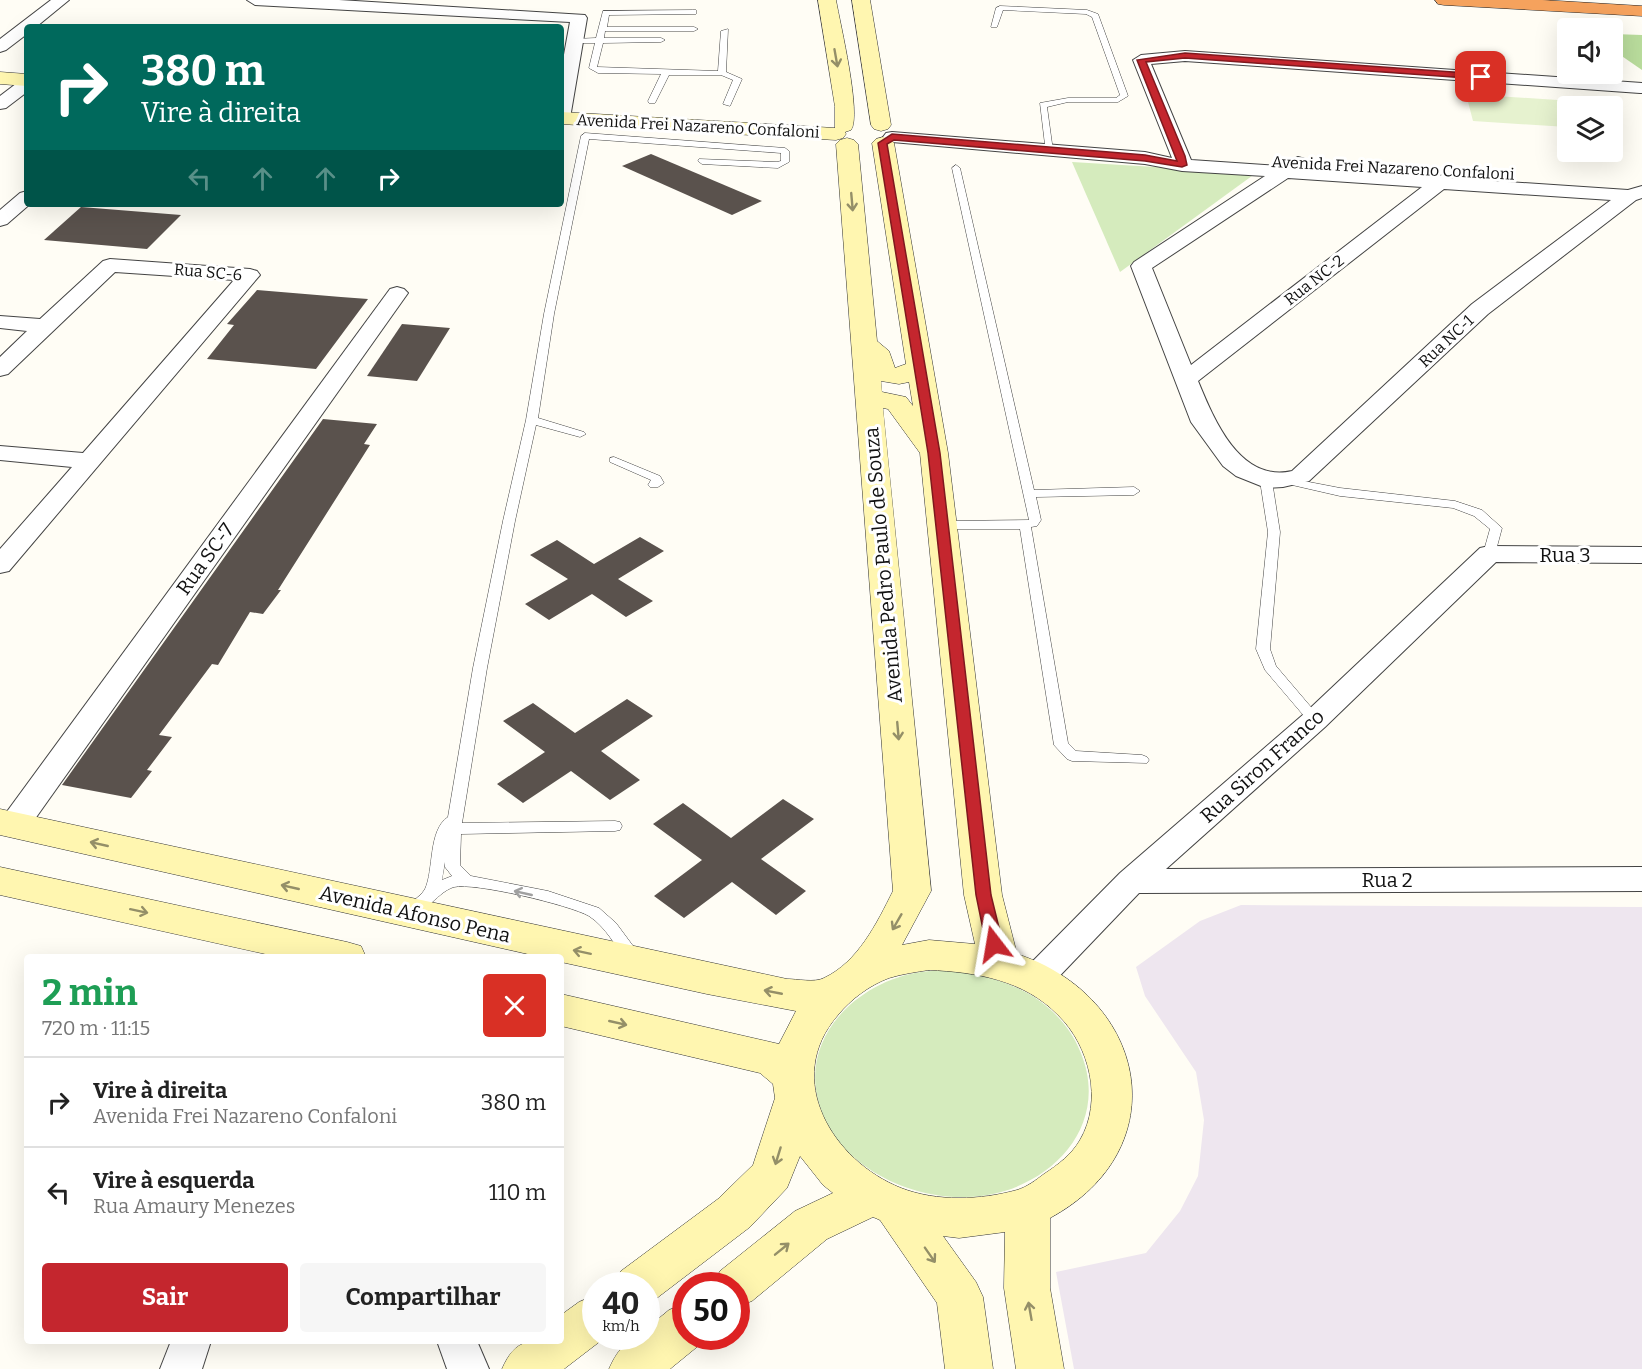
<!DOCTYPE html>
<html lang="pt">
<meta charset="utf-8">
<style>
body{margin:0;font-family:Bitter,serif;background:#f6f6f6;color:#222;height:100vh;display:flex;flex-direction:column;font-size:22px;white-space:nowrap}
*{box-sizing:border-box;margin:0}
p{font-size:20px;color:#767676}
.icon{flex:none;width:33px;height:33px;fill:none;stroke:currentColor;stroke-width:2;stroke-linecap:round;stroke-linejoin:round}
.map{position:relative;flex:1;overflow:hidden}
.sheet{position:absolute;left:24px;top:954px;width:540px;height:390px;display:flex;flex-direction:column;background:#fff;border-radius:6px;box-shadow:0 6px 24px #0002}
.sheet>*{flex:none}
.banner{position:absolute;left:24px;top:24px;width:540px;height:183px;border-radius:6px;box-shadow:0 6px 24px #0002;background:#00695c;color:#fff;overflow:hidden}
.fabs{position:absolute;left:1557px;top:18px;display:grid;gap:12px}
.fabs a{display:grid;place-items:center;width:66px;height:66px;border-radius:6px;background:#fff;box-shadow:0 6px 24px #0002;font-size:30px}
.speed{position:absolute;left:582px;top:1272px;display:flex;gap:12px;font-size:30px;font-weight:700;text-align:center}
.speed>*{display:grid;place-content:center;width:78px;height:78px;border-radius:50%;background:#fff;box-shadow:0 6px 24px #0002;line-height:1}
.speed small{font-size:15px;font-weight:400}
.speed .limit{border:9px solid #d22;background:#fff;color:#111}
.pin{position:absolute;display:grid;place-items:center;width:51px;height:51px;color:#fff;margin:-26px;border-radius:12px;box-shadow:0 3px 9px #0006}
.me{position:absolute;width:66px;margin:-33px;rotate:346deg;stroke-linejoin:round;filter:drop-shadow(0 0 4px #0008)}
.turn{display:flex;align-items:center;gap:21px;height:126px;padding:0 18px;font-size:27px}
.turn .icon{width:78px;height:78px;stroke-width:2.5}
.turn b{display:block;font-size:42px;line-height:51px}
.lanes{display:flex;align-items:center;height:57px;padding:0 18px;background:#0003;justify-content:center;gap:30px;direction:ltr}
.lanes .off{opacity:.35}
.round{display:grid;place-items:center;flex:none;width:63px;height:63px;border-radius:6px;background:#f6f6f6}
.overview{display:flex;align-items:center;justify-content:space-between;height:102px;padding:0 18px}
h1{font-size:36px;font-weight:700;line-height:45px;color:#1e9e55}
.action{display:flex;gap:12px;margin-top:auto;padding:12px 18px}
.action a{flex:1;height:69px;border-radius:6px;background:#c4262e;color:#fff;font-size:24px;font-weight:700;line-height:69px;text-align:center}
.action a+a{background:#f6f6f6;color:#222}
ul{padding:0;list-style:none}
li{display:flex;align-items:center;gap:18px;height:90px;padding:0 18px;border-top:2px solid #e0e0e0}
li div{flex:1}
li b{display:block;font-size:22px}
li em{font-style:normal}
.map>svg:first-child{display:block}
.industrial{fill:#eee6ef}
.green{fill:#d5ebbd}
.forest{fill:#b9dc9c}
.pitch{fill:#e6f2cf}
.building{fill:#5a524d}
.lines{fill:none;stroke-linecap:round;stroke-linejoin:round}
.lane-casing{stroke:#444;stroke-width:1}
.street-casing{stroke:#444;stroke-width:2}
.secondary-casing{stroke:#333;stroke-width:1}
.highway-casing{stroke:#222;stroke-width:1}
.lane{fill:#fff;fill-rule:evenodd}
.street{fill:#fff;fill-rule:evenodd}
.secondary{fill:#fff6b0;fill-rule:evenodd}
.highway{fill:#f5a25d;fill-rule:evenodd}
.oneway{stroke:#948f68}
.oneway2{stroke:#a0a0a0}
.route{fill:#c4262e;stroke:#7f191e;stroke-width:1.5}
.labels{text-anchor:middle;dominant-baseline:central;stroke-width:6;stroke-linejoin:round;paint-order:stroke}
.far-street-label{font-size:16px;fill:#111;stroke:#fff}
.street-label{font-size:20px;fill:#111;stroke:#fff}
</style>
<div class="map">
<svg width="1642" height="1369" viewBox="0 0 1642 1369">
<rect width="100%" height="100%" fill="#fffdf5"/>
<polygon class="industrial" points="1241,905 1642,907 1642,1369 1074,1369 1056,1272 1146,1253 1180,1211 1198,1176 1204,1120 1196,1072 1145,996 1136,967 1200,921"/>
<g class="green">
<polygon points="1072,162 1256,173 1120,272"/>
<path d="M 958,971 C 992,977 1025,986 1052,1011 C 1064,1022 1074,1036 1080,1051 C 1114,1130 1043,1196 966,1197 C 907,1199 836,1164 819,1104 C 799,1036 859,981 921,972 C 933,970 946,971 958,971 Z"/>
</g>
<polygon class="forest" points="1613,34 1642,35 1642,70 1613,50"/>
<polygon class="pitch" points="1466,94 1573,101 1575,106 1568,106 1567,127 1473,121"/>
<g class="building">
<polygon points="651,154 762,201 732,215 622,166"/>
<polygon points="81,207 181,215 147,249 44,240"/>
<polygon points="257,290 341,297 368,299 316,369 207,359 234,325 227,324"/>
<polygon points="402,324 450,328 417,381 367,376"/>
<polygon points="323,419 377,424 364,444 370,445 278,590 281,590 263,614 250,612 218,665 212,664 159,735 172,737 147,770 152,771 131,798 62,785"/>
<polygon points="640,537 664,551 618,579 653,601 626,617 592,594 549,620 525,604 568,579 530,555 557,540 594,564"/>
<polygon points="627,699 653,716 601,751 640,780 610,800 571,771 523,803 497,784 545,752 503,721 533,703 575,733"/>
<polygon points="783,799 814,819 761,859 806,891 776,915 732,882 684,918 654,896 702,860 653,824 683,803 731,838"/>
</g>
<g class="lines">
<defs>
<g id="lane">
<polygon points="1000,6 1087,10 1098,14 1128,96 1118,102 1068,102 1047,107 1053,151 1046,153 1040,103 1068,98 1116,98 1120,95 1092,17 1086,14 1003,10 997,27 991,27 996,8"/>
<polygon points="693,10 696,10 696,14 609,15 607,27 694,27 698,29 694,31 605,31 604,38 661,38 665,40 661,42 603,43 597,67 718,71 721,31 728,29 726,72 742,79 730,106 723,104 733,80 721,75 669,75 655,103 649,103 648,101 661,74 598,73 589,68 595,43 574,43 570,41 574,39 596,38 603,11"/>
<path d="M 585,133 L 785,148 L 789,151 L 789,162 L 778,168 L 702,164 L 698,161 L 699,159 L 777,162 L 781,161 L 781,153 L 589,139 L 554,314 L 538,418 L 584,432 L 586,434 L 580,437 L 536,425 L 515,521 L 487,668 L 462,823 L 615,821 L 620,822 L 622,826 L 620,830 L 615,831 L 461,834 L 460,865 L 471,876 L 548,891 L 599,908 L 616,923 L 639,954 L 641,958 L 639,962 L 633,964 L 627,962 C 616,947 606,927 589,916 C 570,905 473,882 454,887 C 436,892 420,922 405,917 L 402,913 C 407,903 420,898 425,889 C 434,870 428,830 448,817 L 473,668 L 503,521 L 526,420 L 544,314 L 581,136 ZM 445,862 L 445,867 L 452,876 L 442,880 Z"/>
<polygon points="956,165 960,168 1034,490 1134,487 1140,491 1134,495 1036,497 1041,520 1037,526 1031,527 1068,743 1076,751 1142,755 1147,757 1149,760 1147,763 1072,761 1067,759 1054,745 1020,529 942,529 936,525 942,521 1029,520 952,168"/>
<polygon points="614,457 660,476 664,483 658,487 650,487 648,485 651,480 610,462 610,458"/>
<polygon points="1266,477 1272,481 1280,532 1270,649 1276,666 1322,720 1315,725 1310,723 1265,670 1256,649 1268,532 1260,481"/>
<polygon points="1283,477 1340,488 1455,501 1482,510 1502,528 1495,554 1489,558 1483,554 1490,529 1474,516 1453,508 1340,496 1279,482 1277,480"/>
</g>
<g id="street">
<polygon points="51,0 69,0 36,27 27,27 27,34 6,50 0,52 0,39"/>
<polygon points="247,0 339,0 585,15 587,18 570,118 567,122 561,123 561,71 570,22 255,5"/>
<path d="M 1185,51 L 1642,83 L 1642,93 L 1640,93 L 1185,61 L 1151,64 L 1191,160 L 1280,166 L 1298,157 L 1305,159 L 1307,163 L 1303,168 L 1436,177 L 1442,175 L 1449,178 L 1628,190 L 1642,186 L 1642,198 L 1636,200 L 1488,314 L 1309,481 L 1283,487 L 1266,488 L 1236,476 L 1223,466 L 1191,422 L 1131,266 L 1134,262 L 1265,176 L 1182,171 L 1145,164 L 892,142 L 886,141 L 883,137 L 886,133 L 892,132 L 1145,152 L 1172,158 L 1133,60 L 1141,55 ZM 1288,178 L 1422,187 L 1191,365 L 1152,268 ZM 1444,189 L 1611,200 L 1472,304 L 1292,471 C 1240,483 1214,420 1198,381 Z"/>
<polygon points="27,79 27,92 6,108 0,109 0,96 21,80"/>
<polygon points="27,191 27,204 30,204 7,224 0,226 0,210 20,193"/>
<polygon points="110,259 250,269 257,271 260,275 9,571 0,573 0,549 72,467 0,460 0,446 83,453 234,280 115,272 8,374 0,376 0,357 27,331 0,328 0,316 40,319 103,261"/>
<polygon points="397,287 404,289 408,293 25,833 14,836 3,833 0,822 3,817 390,289"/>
<polygon points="1489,546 1642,547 1642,563 1496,562 1325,727 1166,869 1642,867 1642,891 1139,893 1049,987 1037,991 1025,987 1020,978 1025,969 1120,873 1305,713 1480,548"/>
<polygon points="171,1341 211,1341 202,1369 160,1369"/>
<polygon points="437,1341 477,1341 489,1369 447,1369"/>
</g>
<g id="secondary">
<path d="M 818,0 L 836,0 C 840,23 862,115 851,130 L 845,132 L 846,134 L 843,138 L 836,140 L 561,124 L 561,112 L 835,128 L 835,107 Z"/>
<polygon points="852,0 870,0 891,125 888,129 881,131 874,129 871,125"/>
<polygon points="0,72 27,74 27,86 0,84"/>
<path d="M 883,137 L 890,139 L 894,143 L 948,453 L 1002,895 L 1017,954 C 1148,997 1178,1149 1050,1218 L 1050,1288 L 1064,1369 L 1016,1369 L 1004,1288 L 1005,1232 L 959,1238 L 943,1236 L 976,1282 L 983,1297 L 993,1369 L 945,1369 L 937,1303 L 880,1220 L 873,1217 L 827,1239 L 752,1301 L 736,1307 L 736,1286 L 713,1286 L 720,1271 L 795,1211 L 833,1193 L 823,1185 L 800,1156 L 787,1188 L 750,1227 L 653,1301 L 646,1304 L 646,1286 L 614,1286 L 621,1271 L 718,1199 L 753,1165 L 775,1098 L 773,1084 L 760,1073 L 561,1026 L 561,994 L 779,1044 L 796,1011 L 707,994 L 561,962 L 561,957 L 541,957 L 0,835 L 0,809 L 787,979 C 797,979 815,983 824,978 C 858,962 877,923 893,891 L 836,144 L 840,140 L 847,138 L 854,140 L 858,144 L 877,341 L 889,351 L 895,368 L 906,364 L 872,143 L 876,139 ZM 881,381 L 899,384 L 909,382 L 913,406 L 906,397 L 882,392 ZM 883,408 L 888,409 L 920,453 L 964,895 L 975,944 L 929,940 L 902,945 L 931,891 ZM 929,970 C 976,972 1024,980 1058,1015 C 1090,1046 1103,1101 1080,1140 C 1072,1154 1058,1165 1044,1174 C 1036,1180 1027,1187 1017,1190 C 981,1200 937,1202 901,1188 C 833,1161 782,1079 838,1015 C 851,999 870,985 889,978 C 902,974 916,972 929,970 Z"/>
<polygon points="0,867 347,942 361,946 366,957 279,957 0,895"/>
<path d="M 596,1295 L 596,1336 L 607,1336 L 564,1369 L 502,1369 C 516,1337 530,1341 561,1341 L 561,1315 L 579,1302 Z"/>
<path d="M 686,1304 L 686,1336 L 705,1336 L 703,1342 L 670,1369 L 609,1369 C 616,1353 627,1336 646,1336 L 646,1329 L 669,1310 Z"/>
</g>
<polygon id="highway" points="1435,0 1542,0 1642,6 1642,16 1444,5 1438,4"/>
</defs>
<use href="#lane" class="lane-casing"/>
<use href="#street" class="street-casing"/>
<use href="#secondary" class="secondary-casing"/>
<use href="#highway" class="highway-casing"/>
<use href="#lane" class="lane"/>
<use href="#street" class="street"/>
<use href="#secondary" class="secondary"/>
<use href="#highway" class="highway"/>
</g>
<defs><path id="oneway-shaft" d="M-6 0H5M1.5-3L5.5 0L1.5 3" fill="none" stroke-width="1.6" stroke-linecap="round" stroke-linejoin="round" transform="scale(1.5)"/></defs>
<g class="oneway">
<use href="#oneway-shaft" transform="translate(836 58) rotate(80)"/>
<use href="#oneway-shaft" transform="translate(852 202) rotate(85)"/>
<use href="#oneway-shaft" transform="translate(898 731) rotate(85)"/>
<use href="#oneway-shaft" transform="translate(99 844) rotate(-167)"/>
<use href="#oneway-shaft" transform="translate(290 887) rotate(-167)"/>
<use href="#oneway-shaft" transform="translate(139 911) rotate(12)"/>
<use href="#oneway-shaft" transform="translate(897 922) rotate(120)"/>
<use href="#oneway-shaft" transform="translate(582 952) rotate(-168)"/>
<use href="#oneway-shaft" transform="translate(773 992) rotate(-169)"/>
<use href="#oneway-shaft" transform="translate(618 1023) rotate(13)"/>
<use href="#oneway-shaft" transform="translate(778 1156) rotate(107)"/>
<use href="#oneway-shaft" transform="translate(782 1249) rotate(-39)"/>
<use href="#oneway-shaft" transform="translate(930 1255) rotate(55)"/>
<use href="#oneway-shaft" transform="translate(1030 1311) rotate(-100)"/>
</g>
<use class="oneway2" href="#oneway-shaft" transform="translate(523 893) rotate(-167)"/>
<polygon class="route" points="1185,53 1481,74 1485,77 1481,79 1185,58 1146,62 1185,156 1187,165 1182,167 1145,161 894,140 887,144 940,453 991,895 1003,944 1000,948 994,950 989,948 986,944 976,895 928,453 878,143 892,134 1145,155 1177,161 1137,60"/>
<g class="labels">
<g class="far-street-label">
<text transform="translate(698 126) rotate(3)">Avenida Frei Nazareno Confaloni</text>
<text transform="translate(1393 168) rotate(3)">Avenida Frei Nazareno Confaloni</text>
<text transform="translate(208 272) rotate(5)">Rua SC-6</text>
<text transform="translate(1314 280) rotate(-38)">Rua NC-2</text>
<text transform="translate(1446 341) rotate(-43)">Rua NC-1</text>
</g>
<g class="street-label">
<text x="1565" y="555">Rua 3</text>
<text transform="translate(205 559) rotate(-54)">Rua SC-7</text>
<text transform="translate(883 565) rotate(-95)">Avenida Pedro Paulo de Souza</text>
<text transform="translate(1262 766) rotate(-42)">Rua Siron Franco</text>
<text x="1387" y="880">Rua 2</text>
<text transform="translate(415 914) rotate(13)">Avenida Afonso Pena</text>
</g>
</g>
</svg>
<div class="fabs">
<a><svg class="icon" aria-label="sound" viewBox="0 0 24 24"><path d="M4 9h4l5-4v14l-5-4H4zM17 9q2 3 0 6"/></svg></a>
<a><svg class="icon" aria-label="layers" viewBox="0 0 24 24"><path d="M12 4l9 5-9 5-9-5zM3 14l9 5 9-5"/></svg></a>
</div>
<div class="speed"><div>40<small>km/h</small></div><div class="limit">50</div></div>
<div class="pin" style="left:1481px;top:77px;background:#d93025"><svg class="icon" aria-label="arrive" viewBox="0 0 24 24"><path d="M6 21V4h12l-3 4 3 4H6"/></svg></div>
<svg class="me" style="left:994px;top:944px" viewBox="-20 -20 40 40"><path d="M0-17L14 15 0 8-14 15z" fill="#c4262e" stroke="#fff" stroke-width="4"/></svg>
<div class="banner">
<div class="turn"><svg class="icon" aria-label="right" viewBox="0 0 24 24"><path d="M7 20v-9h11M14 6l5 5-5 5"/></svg><div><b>380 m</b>Vire à direita</div></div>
<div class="lanes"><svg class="icon off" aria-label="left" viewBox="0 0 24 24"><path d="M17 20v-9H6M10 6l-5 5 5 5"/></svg><svg class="icon off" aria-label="ahead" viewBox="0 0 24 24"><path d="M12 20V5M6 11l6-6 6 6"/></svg><svg class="icon off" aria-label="ahead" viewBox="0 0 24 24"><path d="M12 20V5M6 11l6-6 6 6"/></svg><svg class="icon" aria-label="right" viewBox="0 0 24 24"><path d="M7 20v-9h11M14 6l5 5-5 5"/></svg></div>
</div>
<section class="sheet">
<div class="overview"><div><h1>2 min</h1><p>720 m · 11:15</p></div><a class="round" style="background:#d93025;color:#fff"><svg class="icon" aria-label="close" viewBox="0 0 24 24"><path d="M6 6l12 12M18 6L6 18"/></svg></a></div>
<ul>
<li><svg class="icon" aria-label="right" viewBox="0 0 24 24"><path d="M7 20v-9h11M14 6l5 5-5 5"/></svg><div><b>Vire à direita</b><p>Avenida Frei Nazareno Confaloni</p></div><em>380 m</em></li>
<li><svg class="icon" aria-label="left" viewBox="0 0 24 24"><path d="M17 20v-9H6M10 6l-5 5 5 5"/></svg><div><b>Vire à esquerda</b><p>Rua Amaury Menezes</p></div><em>110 m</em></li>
</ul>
<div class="action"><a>Sair</a><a>Compartilhar</a></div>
</section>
</div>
